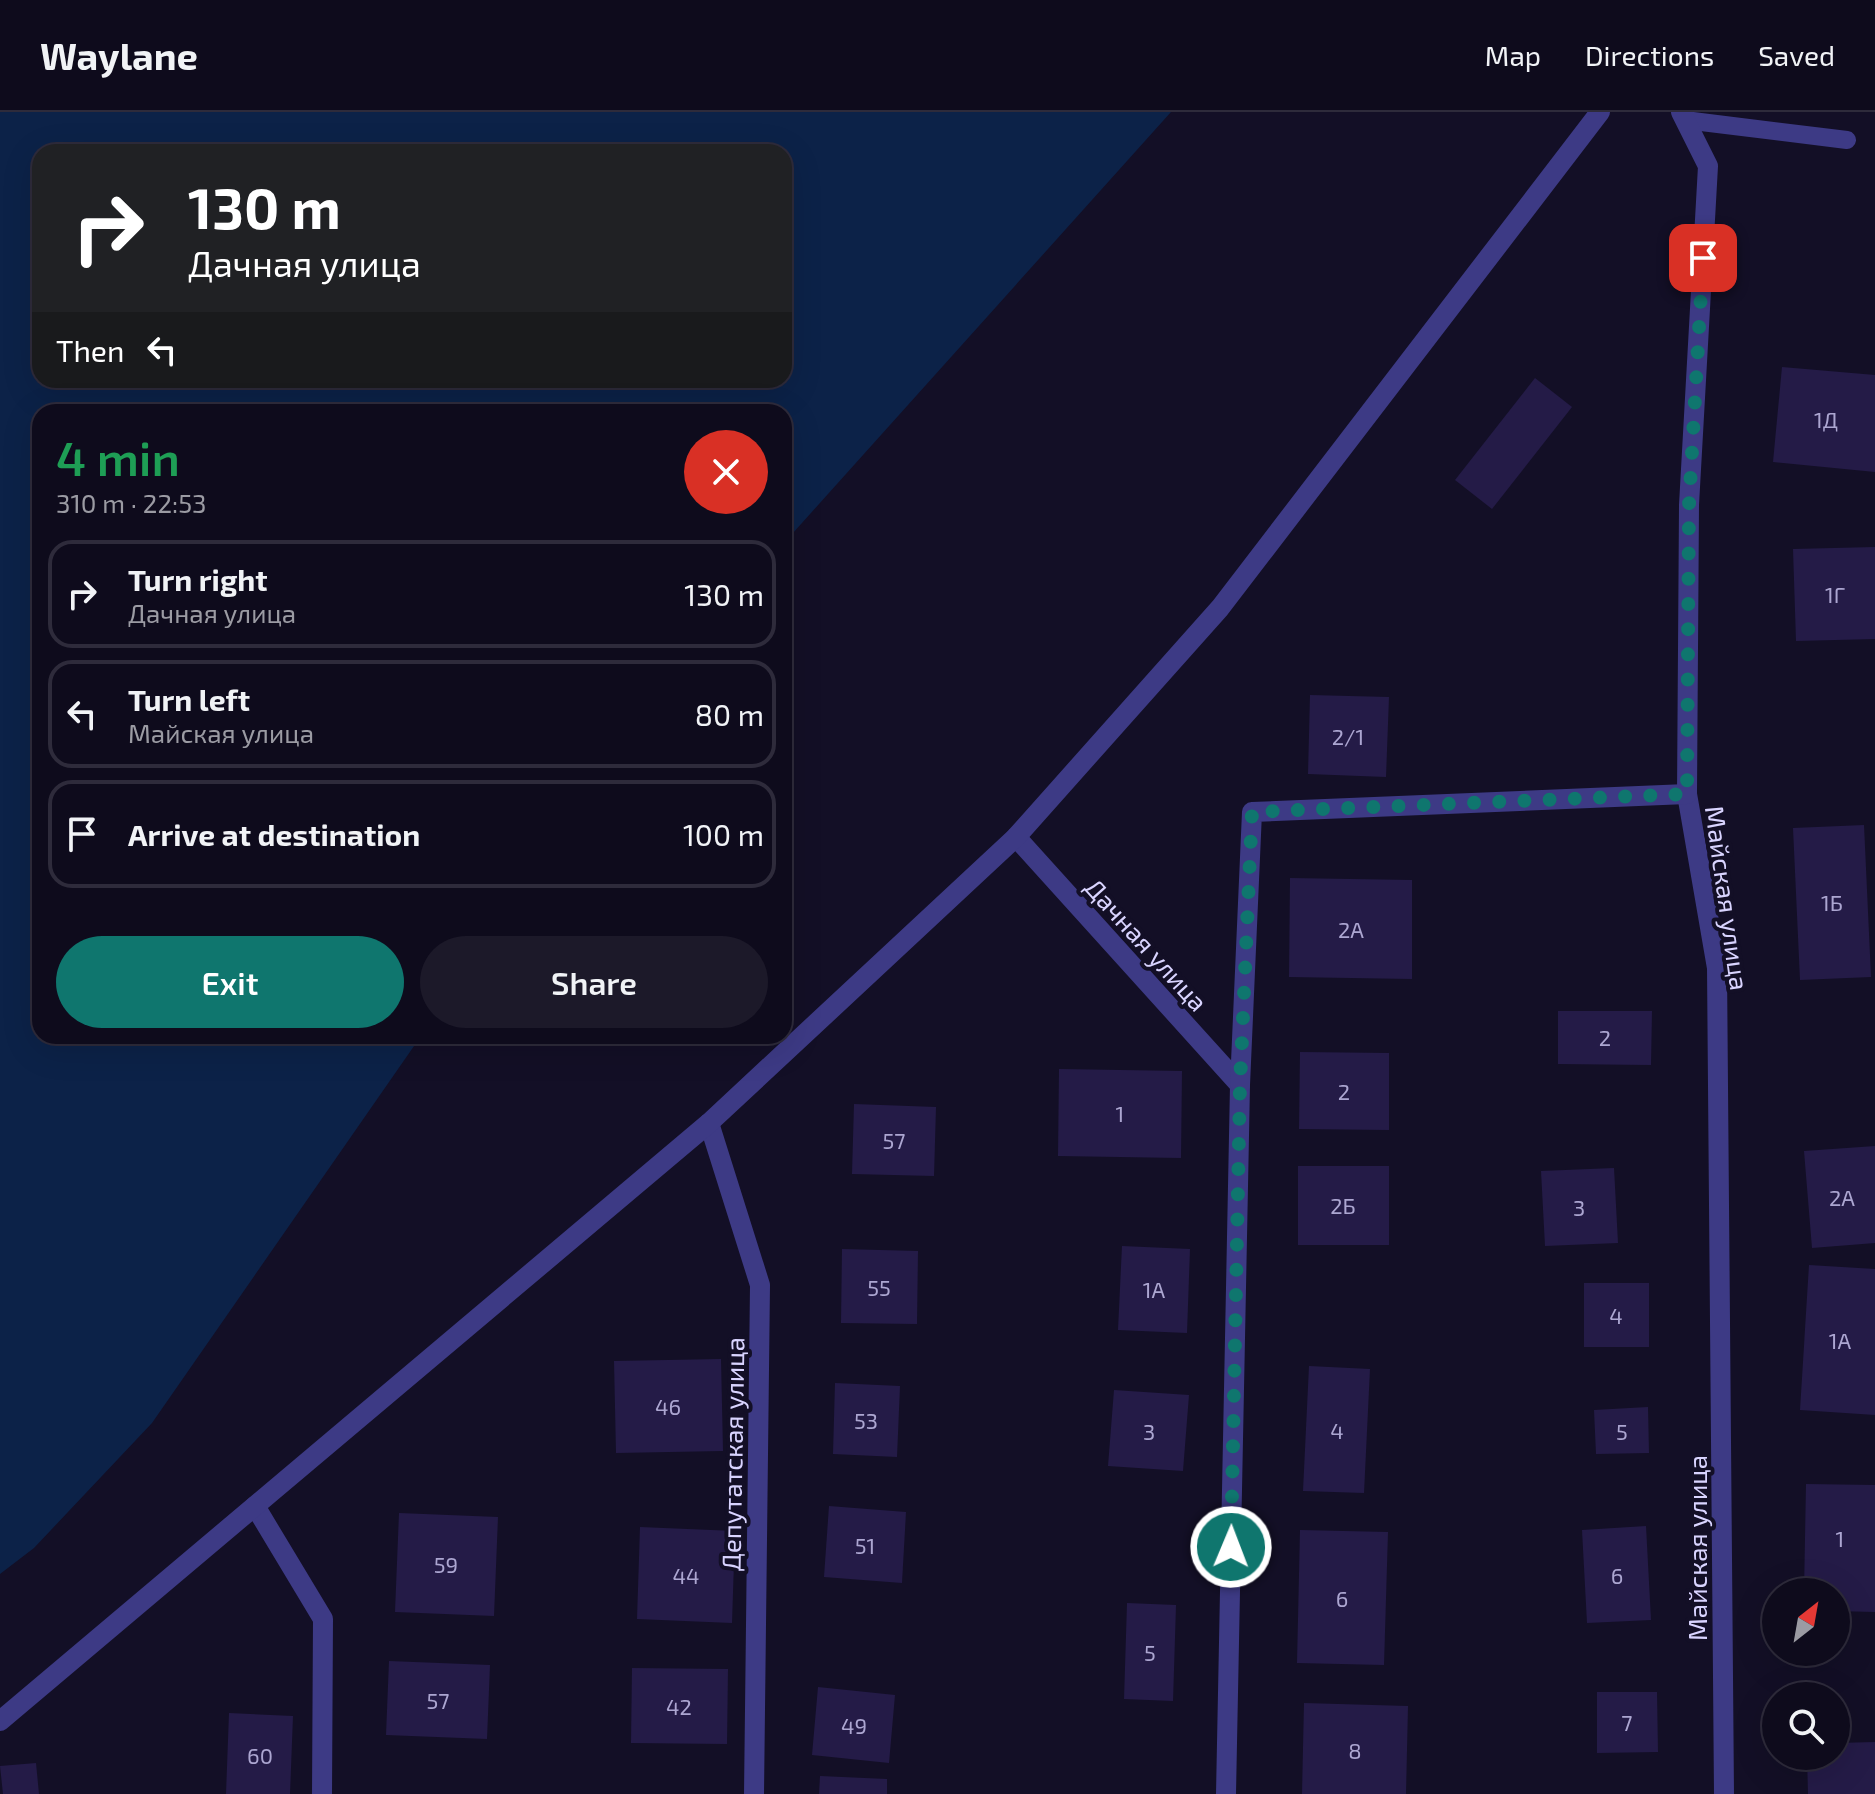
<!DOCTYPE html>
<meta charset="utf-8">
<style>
body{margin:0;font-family:"Exo 2",sans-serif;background:#1c1929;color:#f1f3f6;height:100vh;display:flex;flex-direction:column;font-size:30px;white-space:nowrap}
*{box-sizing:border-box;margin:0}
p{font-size:26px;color:#9b9ba3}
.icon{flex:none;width:44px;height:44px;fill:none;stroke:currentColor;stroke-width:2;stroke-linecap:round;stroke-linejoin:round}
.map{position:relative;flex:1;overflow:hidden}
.panel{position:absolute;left:32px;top:292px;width:760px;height:640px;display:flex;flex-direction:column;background:#0e0b1c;border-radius:24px;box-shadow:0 8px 32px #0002,0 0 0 2px #2e2b3b}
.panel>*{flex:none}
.top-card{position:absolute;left:32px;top:32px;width:760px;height:244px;border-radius:24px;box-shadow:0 8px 32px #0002,0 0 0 2px #2e2b3b;background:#202124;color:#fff;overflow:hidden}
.needle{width:52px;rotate:31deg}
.controls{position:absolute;left:1762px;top:1466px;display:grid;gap:16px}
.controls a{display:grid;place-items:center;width:88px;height:88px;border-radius:50%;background:#0e0b1c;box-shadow:0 8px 32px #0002,0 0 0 2px #2e2b3b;font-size:40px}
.pin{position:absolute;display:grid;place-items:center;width:68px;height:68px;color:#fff;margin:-34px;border-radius:16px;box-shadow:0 4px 12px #0006}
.me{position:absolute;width:88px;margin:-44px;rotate:1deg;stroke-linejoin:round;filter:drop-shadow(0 0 6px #0008)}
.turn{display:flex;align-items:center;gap:28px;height:168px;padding:0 24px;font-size:36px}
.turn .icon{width:104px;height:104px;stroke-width:2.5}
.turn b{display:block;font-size:56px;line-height:68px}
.then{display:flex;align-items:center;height:76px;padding:0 24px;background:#0003;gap:16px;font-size:30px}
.round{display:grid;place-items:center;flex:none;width:84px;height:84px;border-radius:42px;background:#1c1929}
.overview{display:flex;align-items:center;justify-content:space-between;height:136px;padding:0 24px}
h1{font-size:48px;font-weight:600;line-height:60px;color:#1e9e55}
.cta{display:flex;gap:16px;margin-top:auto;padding:16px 24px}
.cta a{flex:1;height:92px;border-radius:48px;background:#0f766e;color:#fff;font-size:32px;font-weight:600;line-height:92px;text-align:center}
.cta a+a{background:#1c1929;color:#f1f3f6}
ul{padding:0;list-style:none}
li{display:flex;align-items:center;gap:24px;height:108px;margin:0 16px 12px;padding:0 8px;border:4px solid #2e2b3b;border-radius:24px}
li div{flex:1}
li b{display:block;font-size:30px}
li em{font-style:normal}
header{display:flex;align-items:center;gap:48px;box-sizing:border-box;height:112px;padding:0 40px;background:#0e0b1c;border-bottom:2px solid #2e2b3b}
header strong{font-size:38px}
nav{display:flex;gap:44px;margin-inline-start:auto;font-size:28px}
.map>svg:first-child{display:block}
.water{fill:#0c2248;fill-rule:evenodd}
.building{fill:#241b47}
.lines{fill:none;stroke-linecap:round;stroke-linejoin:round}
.service{stroke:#3d3a85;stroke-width:18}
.minor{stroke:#3d3a85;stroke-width:20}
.route{stroke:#0f766e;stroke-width:14;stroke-dasharray:0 25.2}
.labels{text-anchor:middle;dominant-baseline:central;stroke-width:8;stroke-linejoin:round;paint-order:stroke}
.number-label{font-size:22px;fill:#aca6d1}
.street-label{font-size:26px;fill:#d9d4ff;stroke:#130f26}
</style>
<header>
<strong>Waylane</strong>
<nav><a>Map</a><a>Directions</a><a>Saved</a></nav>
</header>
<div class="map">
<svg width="1875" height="1682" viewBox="0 0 1875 1682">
<rect width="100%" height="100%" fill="#130f26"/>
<path class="water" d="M 0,0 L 1171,0 L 784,431 L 784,300 L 40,300 L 40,924 L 421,924 L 152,1311 L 34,1436 L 0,1462 ZM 40,40 L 784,40 L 784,268 L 40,268 Z"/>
<g class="building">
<polygon points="1782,255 1875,263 1875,360 1773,350"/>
<polygon points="1535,266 1572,295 1492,397 1455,368"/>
<polygon points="1875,435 1875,527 1796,529 1793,437"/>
<polygon points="1310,583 1389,585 1386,665 1308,662"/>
<polygon points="1864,713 1871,865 1800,868 1793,716"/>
<polygon points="1290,766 1412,768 1412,867 1289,865"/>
<polygon points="1558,899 1652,899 1651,953 1558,952"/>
<polygon points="1300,940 1389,941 1389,1018 1299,1017"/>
<polygon points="1059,957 1182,959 1181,1046 1058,1044"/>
<polygon points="854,992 936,995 934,1064 852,1062"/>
<polygon points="1875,1034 1875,1131 1812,1136 1804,1039"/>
<rect x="1298" y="1054" width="91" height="79"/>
<polygon points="1614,1056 1618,1131 1545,1134 1541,1059"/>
<polygon points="1122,1134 1190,1137 1187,1221 1118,1218"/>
<polygon points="842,1137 918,1139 917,1212 841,1211"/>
<polygon points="1809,1153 1875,1157 1875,1303 1800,1298"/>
<rect x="1584" y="1171" width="65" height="64"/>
<polygon points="721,1247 723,1339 616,1341 614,1249"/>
<polygon points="1309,1254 1370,1257 1364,1381 1303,1379"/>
<polygon points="835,1271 900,1274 897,1345 833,1342"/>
<polygon points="1114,1278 1189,1283 1183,1359 1108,1354"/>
<polygon points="1648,1295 1649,1341 1596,1342 1594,1298"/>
<polygon points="1806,1372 1875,1373 1875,1500 1836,1499 1836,1480 1804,1480"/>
<polygon points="829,1394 906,1400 902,1471 824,1465"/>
<polygon points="399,1401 498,1405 494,1504 395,1500"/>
<polygon points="1646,1414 1651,1508 1587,1511 1582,1418"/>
<polygon points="640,1415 735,1419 732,1511 637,1507"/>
<polygon points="1300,1418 1388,1420 1384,1553 1297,1551"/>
<polygon points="1127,1491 1176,1493 1173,1589 1124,1587"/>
<polygon points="389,1549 490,1553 487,1627 386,1623"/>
<polygon points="632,1556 728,1557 727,1632 631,1631"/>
<polygon points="818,1575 895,1583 889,1651 812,1643"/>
<polygon points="1597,1580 1657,1580 1658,1640 1597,1641"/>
<polygon points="1304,1591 1408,1594 1406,1682 1302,1682"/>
<polygon points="229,1601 293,1604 290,1682 226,1682"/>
<polygon points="1875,1630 1875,1682 1808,1682 1807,1644 1836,1644 1836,1631"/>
<polygon points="36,1651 39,1682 3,1682 0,1654"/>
<polygon points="820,1664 887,1667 887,1682 819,1682"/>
</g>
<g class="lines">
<polyline class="service" points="1685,8 1847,28"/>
<g class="minor">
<polyline points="1681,0 1708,54 1689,393 1687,682 1717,856 1724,1682"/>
<polyline points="1016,725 1240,973 1226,1682"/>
<polyline points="1240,973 1252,700 1687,682"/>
<polyline points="709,1011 760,1173 754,1682"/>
<polyline points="255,1394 323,1507 322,1682"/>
<polyline points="0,1609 709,1011 1016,725 1220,496 1600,0"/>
</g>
</g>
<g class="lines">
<polyline class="route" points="1231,1435 1240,973 1252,700 1687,682 1689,393 1703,146"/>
</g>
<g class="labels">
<g class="number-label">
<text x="1826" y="307">1Д</text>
<text x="1835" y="482">1Г</text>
<text x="1348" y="624">2/1</text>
<text x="1832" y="790">1Б</text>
<text x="1351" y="817">2А</text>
<text x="1605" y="925">2</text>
<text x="1344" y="979">2</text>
<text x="1120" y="1001">1</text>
<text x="894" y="1028">57</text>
<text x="1842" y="1085">2А</text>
<text x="1343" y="1093">2Б</text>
<text x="1579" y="1095">3</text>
<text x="879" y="1175">55</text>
<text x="1154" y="1177">1А</text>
<text x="1616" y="1203">4</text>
<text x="1840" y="1228">1А</text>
<text x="668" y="1294">46</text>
<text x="866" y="1308">53</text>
<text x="1337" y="1318">4</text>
<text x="1149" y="1319">3</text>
<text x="1622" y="1319">5</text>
<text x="1840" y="1426">1</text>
<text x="865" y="1433">51</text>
<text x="446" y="1452">59</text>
<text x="686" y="1463">44</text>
<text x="1617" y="1463">6</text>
<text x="1342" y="1486">6</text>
<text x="1150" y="1540">5</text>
<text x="438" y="1588">57</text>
<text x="679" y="1594">42</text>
<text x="1627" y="1610">7</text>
<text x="854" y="1613">49</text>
<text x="1355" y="1638">8</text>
<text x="260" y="1643">60</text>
</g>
<g class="street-label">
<text transform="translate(1728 786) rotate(82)">Майская улица</text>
<text transform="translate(1147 832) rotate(48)">Дачная улица</text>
<text transform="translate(732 1342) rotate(-89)">Депутатская улица</text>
<text transform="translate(1696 1436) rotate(-90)">Майская улица</text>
</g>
</g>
</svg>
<div class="controls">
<a><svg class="needle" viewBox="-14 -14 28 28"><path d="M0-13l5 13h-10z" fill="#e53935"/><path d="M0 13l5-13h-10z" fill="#9b9ba3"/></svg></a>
<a><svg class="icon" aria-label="search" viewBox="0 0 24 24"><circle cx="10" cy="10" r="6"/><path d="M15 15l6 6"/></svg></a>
</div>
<div class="pin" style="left:1703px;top:146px;background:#d93025"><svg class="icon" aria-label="arrive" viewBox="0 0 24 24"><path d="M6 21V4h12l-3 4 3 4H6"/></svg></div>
<svg class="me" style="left:1231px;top:1435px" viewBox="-20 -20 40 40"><circle r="17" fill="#0f766e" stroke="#fff" stroke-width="3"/><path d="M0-11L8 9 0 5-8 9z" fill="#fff"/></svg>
<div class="top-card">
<div class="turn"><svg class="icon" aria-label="right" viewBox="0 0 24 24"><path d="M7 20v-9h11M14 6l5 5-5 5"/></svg><div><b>130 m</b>Дачная улица</div></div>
<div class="then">Then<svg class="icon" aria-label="left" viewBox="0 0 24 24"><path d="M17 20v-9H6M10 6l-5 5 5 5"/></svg></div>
</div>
<section class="panel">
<div class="overview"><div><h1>4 min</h1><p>310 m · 22:53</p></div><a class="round" style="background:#d93025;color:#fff"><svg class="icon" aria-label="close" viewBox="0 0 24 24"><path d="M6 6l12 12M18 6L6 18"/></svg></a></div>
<ul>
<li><svg class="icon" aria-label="right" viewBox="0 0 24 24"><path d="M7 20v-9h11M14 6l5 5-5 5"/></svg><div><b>Turn right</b><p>Дачная улица</p></div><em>130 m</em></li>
<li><svg class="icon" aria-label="left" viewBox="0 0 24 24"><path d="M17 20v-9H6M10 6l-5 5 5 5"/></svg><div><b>Turn left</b><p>Майская улица</p></div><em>80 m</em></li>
<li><svg class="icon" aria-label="arrive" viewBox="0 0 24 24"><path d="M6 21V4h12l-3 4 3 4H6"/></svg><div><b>Arrive at destination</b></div><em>100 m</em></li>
</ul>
<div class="cta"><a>Exit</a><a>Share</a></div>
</section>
</div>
